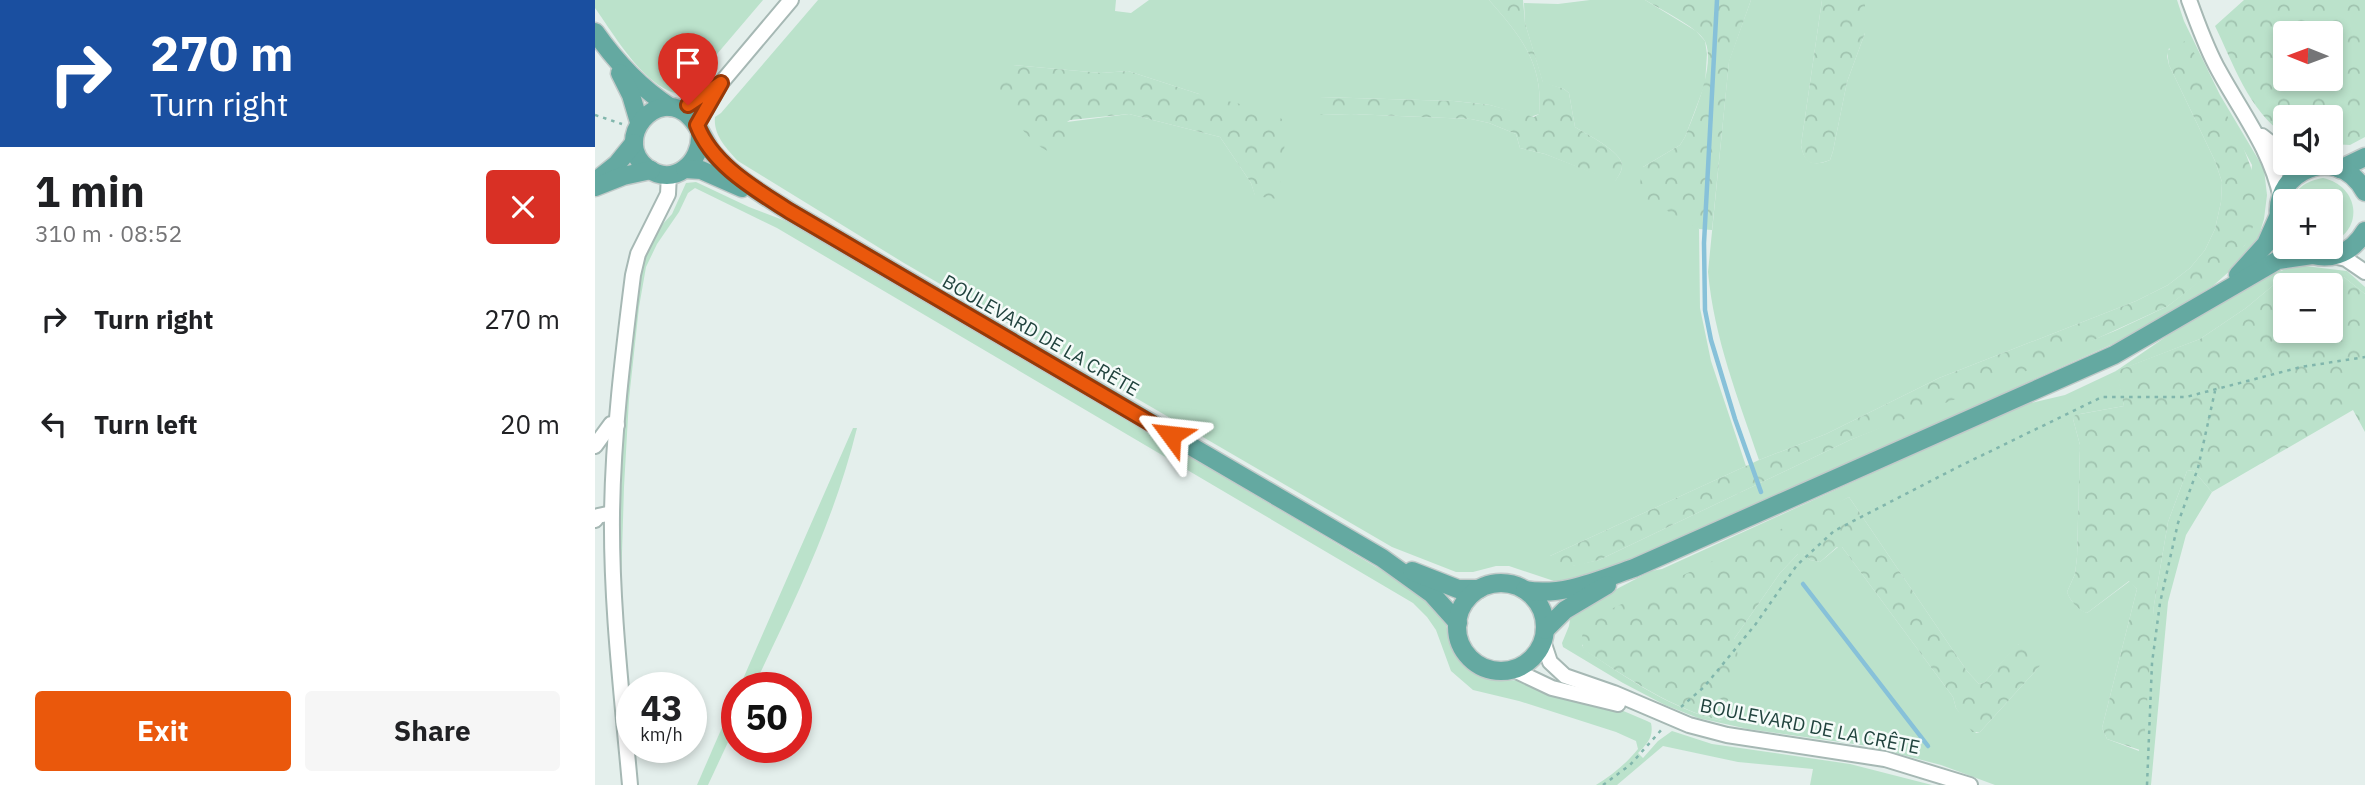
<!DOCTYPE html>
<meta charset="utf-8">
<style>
body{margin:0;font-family:"IBM Plex Sans",sans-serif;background:#f6f6f6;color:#202124;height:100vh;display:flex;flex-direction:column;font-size:26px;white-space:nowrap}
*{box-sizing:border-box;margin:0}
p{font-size:23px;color:#757577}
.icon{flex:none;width:38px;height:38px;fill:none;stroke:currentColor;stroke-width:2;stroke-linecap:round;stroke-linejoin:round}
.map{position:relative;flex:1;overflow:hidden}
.panel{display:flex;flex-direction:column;background:#fff;width:595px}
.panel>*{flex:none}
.top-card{background:#1a4fa0;color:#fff;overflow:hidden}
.needle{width:46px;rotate:271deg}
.controls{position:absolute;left:1678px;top:21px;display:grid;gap:14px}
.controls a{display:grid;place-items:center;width:70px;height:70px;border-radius:7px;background:#fff;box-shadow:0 4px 10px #0003;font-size:35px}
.speed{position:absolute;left:21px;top:672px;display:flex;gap:14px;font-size:35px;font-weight:700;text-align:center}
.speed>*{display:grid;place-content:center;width:91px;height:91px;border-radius:50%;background:#fff;box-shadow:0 4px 10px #0003;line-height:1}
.speed small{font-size:18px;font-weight:400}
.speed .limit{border:10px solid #d22;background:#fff;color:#111}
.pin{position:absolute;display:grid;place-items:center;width:60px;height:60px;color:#fff;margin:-72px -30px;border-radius:50% 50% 50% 0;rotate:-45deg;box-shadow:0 0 7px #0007}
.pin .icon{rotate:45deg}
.me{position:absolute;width:77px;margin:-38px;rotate:300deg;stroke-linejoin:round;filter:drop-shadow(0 0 5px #0008)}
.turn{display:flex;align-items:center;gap:24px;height:147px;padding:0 35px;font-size:32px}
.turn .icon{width:91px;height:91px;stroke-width:2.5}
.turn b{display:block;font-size:49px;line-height:60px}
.round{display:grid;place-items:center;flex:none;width:74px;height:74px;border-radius:7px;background:#f6f6f6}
.head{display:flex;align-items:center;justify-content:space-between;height:119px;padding:0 35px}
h1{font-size:42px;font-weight:700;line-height:52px}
.action{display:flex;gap:14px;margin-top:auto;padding:14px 35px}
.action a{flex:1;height:80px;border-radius:7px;background:#ea580c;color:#fff;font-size:28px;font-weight:700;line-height:80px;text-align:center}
.action a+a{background:#f6f6f6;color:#202124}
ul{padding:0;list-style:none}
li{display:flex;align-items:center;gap:21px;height:105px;padding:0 35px}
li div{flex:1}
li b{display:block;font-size:26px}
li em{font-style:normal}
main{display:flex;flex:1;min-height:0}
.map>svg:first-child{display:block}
.grass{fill:#bbe2cb;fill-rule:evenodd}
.forest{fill:url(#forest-crowns);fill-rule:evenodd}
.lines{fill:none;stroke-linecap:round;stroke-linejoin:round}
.stream{stroke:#87c1d9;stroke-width:4.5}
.minor-casing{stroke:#a6b8b4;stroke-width:18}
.major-casing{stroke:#c1cac9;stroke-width:21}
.path{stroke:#81b6ac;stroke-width:2.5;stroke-dasharray:3.5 5;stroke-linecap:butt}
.minor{stroke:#fff;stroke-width:14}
.major{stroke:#64a9a1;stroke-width:18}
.route-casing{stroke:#983908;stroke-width:18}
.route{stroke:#ea580c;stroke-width:12}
.labels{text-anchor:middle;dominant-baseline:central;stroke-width:5;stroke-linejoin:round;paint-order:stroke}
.street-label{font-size:19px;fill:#21433e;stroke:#f5fbf9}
</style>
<main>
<section class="panel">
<div class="top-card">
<div class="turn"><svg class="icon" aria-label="right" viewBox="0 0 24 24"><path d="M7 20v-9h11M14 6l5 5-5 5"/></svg><div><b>270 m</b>Turn right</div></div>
</div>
<div class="head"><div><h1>1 min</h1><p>310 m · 08:52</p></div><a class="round" style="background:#d93025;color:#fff"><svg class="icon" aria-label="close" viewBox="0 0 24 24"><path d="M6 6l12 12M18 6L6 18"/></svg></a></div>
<ul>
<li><svg class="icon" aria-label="right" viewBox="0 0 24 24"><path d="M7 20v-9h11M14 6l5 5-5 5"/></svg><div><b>Turn right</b></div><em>270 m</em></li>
<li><svg class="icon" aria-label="left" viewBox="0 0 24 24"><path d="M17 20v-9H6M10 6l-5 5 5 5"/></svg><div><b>Turn left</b></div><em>20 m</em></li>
</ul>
<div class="action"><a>Exit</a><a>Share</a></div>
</section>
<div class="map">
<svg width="1770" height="785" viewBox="0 0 1770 785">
<defs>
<pattern id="forest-crowns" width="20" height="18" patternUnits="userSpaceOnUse" patternTransform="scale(1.75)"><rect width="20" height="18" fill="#bbe2cb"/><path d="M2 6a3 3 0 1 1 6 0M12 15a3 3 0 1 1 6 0" fill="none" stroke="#a0c3af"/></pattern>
</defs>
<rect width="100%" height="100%" fill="#e4efec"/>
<g class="grass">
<path d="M 0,0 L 168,0 L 99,81 L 91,95 C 52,93 21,37 0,8 Z"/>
<path d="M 223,0 L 521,0 L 520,11 L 536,13 L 554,0 L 894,0 C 925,35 949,64 944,114 L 935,117 L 895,105 L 859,101 L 725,97 L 726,115 L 756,114 L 876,119 L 894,123 L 921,134 L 925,148 L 950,154 L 1020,181 C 1023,177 1027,171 1027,166 C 1028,152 991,134 980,127 L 974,93 L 969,89 L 948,83 L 930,23 L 929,3 L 963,4 L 995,0 L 1050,0 L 1101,31 L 1110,41 L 1112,54 L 1110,84 L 1090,137 L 1085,145 L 1048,167 L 1104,229 L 1105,308 L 1116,361 L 1151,466 L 955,556 L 976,566 L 1004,560 L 1255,440 L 1522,330 L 1573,306 L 1650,245 L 1657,165 L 1634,122 L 1574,48 L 1572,56 L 1574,65 L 1620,161 L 1627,182 L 1626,202 L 1620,229 L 1610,250 L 1595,268 L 1573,285 L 1541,301 L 1344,378 L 1231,434 L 1164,460 C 1143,398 1119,338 1113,272 L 1134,61 L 1156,0 L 1227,0 L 1206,145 C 1209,163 1218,167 1235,160 L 1238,151 L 1252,82 L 1270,33 L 1270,0 L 1582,0 L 1589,21 L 1625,95 L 1669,169 L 1672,195 L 1669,219 L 1663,239 L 1665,244 L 1619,285 L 1540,334 L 1040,559 L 968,584 L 914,566 L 901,566 L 878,572 L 861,572 L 797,547 L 309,263 L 143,161 C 132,149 118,135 120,117 L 126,113 ZM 418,65 L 506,73 L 533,71 L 604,94 L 683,198 L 660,195 L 656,183 L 625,137 L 534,114 L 472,122 Z"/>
<path d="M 1728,178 C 1764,186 1770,229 1736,243 L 1736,201 L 1696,201 C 1703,186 1712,181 1728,178 Z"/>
<path d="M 101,182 L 154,207 L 204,226 L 815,587 L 833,599 L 849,618 L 859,654 L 870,667 L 883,676 L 895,679 L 933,681 L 956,695 L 1012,704 L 1052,721 L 1056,723 C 1059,737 1052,744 1043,753 L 1048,758 L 1063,741 L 1077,731 L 1117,744 L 1255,764 L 1337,785 L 1215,785 L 1218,769 L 1143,762 L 1068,746 L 1022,785 L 1001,785 C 1017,775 1031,764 1043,749 L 1041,741 L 1021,732 L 924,701 L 878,690 L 856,671 L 841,630 L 832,617 L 818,603 L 182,228 L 100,188 L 93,193 L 84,212 L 62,244 L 51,267 L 44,307 L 34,399 L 29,487 L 26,586 L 37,741 L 22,585 L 29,420 L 42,278 L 54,239 L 77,214 L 91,183 Z"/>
<path d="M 1701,265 L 1752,271 L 1770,287 L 1770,294 L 1749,277 L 1687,278 L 1651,308 L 1605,339 L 1522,371 L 1529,406 L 1485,414 L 1478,419 L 1485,445 L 1482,557 L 1480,574 L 1472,592 C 1475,601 1484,610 1492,613 L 1535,581 L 1542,589 L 1507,728 L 1512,739 L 1544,751 L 1559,605 L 1573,522 L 1592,471 L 1598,470 L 1617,492 L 1591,535 L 1573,602 L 1556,785 L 1400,785 L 1346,765 L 1273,746 L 1153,729 L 1103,718 L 1070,705 L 1028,683 L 968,647 L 967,643 L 974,626 L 976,613 L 1056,571 L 1067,569 L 1427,405 L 1470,395 L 1521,371 L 1604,314 L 1684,268 L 1686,271 ZM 1254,497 L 1372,671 L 1384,684 L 1389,683 L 1423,644 L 1445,666 L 1385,732 L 1381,733 L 1361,708 L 1358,697 L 1247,547 L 1243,547 L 1225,562 L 1215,560 L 1209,554 L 1203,554 L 1185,573 L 1139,639 L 1127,721 C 1076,709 1032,678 990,650 L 987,645 Z"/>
<path d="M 258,428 L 262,428 C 240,519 198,604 158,688 L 144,688 Z"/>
<polygon points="142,693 142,723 113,785 102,785"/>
</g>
<g class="forest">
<path d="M 894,0 L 928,0 L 930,23 L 948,82 L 969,89 L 974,93 L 980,127 C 991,134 1028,152 1027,166 C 1027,171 1023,177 1020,182 L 950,154 L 925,148 L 921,134 L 894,123 L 876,119 L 756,114 L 726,115 L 719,110 L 718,100 L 725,97 L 859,101 L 895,105 L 939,117 L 944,114 C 949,64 925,35 894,0 Z"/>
<path d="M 1050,0 L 1156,0 L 1134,62 L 1117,230 L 1104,229 L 1043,194 L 1048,167 L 1085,145 L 1090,137 C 1099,114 1121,65 1110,41 C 1102,27 1065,9 1050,0 Z"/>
<path d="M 1227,0 L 1270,0 L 1270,33 L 1252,82 L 1238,151 L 1235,160 C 1217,167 1209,164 1206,145 Z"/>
<path d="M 1649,0 L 1770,0 L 1770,137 L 1755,145 L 1736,144 L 1736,117 L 1690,117 L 1690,135 C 1654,111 1638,63 1620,26 ZM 1736,33 L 1736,79 L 1690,79 L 1690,33 Z"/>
<path d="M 1590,41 L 1594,43 L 1647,144 L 1661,181 L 1660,222 L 1650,245 L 1642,253 L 1573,306 L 1420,376 L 1255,440 L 1004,560 C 990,563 962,574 953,558 L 955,556 L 1164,460 L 1231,434 L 1344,378 L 1541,301 L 1573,285 L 1595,268 L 1610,250 L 1620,229 L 1626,202 L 1627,182 L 1620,161 L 1574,65 L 1572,51 Z"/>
<path d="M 418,65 L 506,73 L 533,71 L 604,94 L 682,113 L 692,126 L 683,199 L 660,196 L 656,183 L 625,137 L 534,114 L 475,120 L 472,122 L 468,151 C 445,163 414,111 401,95 L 414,66 Z"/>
<path d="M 1707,273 L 1749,277 L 1770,294 L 1770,432 L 1758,410 L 1617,492 L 1598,470 L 1592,471 L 1573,522 L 1559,605 L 1549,744 L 1548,751 L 1512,739 L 1507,728 L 1542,589 L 1534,581 L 1492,613 C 1484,611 1475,601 1472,592 L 1480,574 L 1482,557 L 1485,445 L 1478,419 L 1480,415 L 1529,406 L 1521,371 L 1605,339 L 1651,308 L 1687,278 ZM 1690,285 L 1736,285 L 1736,331 L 1690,331 Z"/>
<path d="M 1254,497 L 1372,671 L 1384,684 L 1389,683 L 1422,644 L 1430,645 L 1447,659 L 1445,666 L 1385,732 L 1377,732 L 1361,708 L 1358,697 L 1247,547 L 1242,547 L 1225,562 L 1215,560 L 1209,554 L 1203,554 L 1185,573 L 1139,639 L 1144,660 L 1127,721 C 1077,709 1033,678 989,650 C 985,639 987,625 997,618 Z"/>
</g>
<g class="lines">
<g class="stream">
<polyline points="1122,0 1109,243 1110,310 1116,340 1140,419 1166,492"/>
<polyline points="1208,584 1333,746"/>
</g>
<defs>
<g id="minor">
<path d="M 1594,0 C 1603,24 1611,48 1624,71 C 1647,113 1676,150 1686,198"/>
<polyline points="82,109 101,102 119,88"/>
<polyline points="102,125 126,83 196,0"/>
<polyline points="1667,136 1690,154"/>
<polyline points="1739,256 1751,259 1770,272"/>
<polyline points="0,446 16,424 22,425"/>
<polyline points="0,520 3,516 17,513"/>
<polyline points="948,641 955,662 970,676 1019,693 1094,725 1132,735 1290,759 1375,785"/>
<polyline points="917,669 957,688 1023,704"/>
<path d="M 35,785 C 27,695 16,605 17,514 C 18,435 28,354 38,275 L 43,254 L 73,194 L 74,174"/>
</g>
<g id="major">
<path d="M 0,32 C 21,62 44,87 75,107"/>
<polyline points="25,73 36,95 44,122"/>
<path d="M 105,134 C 107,162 79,188 52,168 C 16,140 62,85 94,116 C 104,125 109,141 117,152 C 138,177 167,194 194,211 L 787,558 L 837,594 L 863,623"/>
<polyline points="90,169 106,170 147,188"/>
<polyline points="1745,169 1770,157"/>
<polyline points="2,180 22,164 39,143"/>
<polyline points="0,187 28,176 56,170"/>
<path d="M 1690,235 C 1661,179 1740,136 1770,192"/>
<path d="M 1707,251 C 1732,263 1756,255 1770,231"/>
<polyline points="1643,275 1671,244 1684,215"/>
<polyline points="817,571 863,589 884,589"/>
<circle cx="906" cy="627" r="44"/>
<path d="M 930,590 C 967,597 1004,580 1039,568 L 1519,355 L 1683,260 L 1717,255"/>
<polyline points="950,630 970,610 1012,585"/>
</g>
</defs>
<use href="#minor" class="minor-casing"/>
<use href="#major" class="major-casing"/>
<g class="path">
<polyline points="0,115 27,124"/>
<polyline points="1086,707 1109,687 1160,625 1202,565 1239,531 1361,468 1507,397 1591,397 1706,367 1770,357"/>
<polyline points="1008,785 1035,765 1068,728"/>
<polyline points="1552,785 1557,663 1565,603 1583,523 1603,468 1620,391"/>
</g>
<use href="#minor" class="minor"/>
<use href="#major" class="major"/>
</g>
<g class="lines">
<defs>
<path id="route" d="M 93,105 L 126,83 L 102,125 C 117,165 160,189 194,211 L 576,435"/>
</defs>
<use href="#route" class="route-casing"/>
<use href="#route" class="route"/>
</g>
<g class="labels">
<g class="street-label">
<text transform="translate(446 335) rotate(30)">BOULEVARD DE LA CRÊTE</text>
<text transform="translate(1215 726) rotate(11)">BOULEVARD DE LA CRÊTE</text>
</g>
</g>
</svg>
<div class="controls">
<a><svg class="needle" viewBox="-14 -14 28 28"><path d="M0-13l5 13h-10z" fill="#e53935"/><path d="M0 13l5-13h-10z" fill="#757577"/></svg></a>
<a><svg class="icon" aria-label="sound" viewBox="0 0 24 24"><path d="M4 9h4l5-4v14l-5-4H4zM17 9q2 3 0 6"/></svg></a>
<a>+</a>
<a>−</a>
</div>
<div class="speed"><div>43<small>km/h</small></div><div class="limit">50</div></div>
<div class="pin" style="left:93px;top:105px;background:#d93025"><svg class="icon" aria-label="arrive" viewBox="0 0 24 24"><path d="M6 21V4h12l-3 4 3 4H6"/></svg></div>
<svg class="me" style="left:576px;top:435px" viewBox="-20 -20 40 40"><path d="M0-17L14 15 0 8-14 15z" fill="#ea580c" stroke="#fff" stroke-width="4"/></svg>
</div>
</main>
